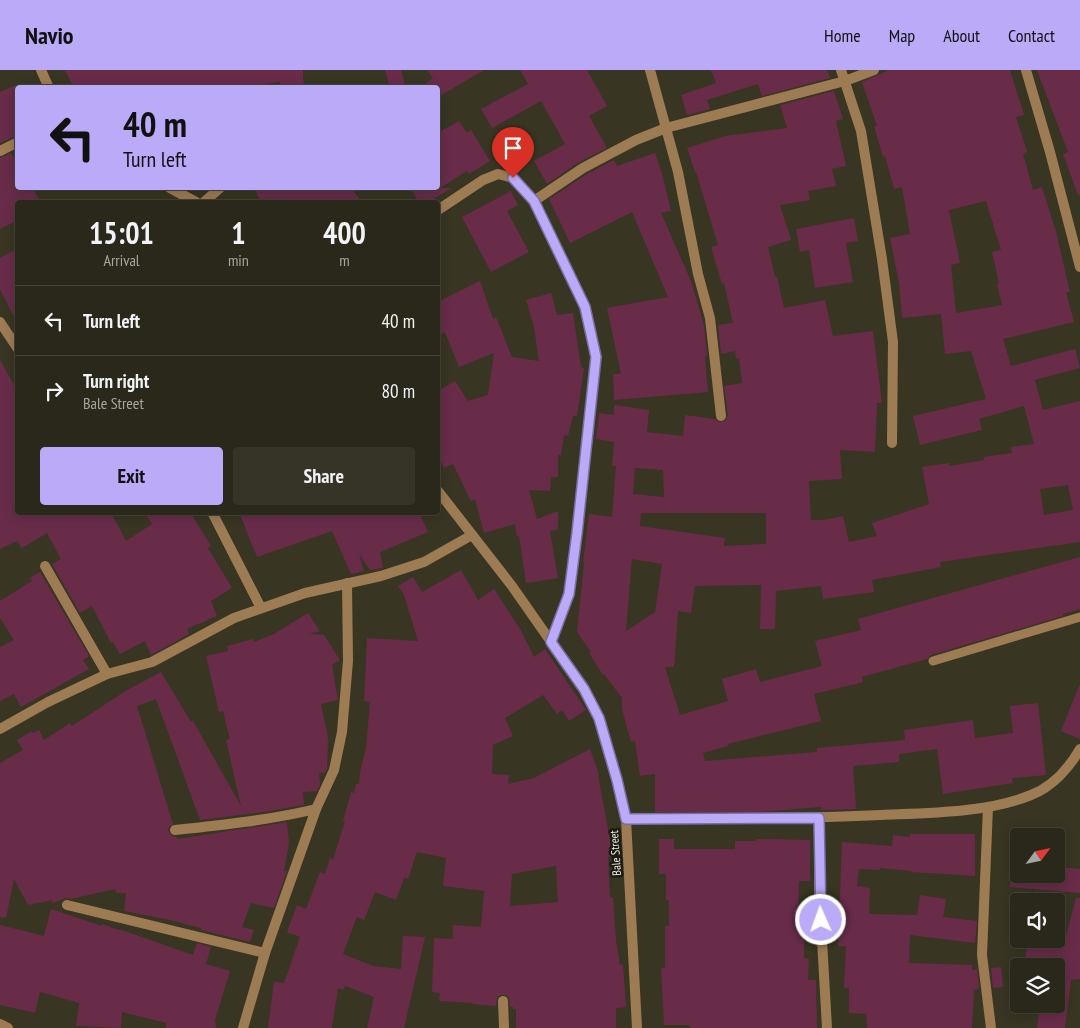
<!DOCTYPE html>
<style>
body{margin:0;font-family:"PT Sans Narrow",sans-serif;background:#363427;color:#f1f3f6;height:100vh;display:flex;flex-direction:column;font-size:19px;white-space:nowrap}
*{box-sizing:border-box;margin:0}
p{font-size:16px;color:#a5a6a2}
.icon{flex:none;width:28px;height:28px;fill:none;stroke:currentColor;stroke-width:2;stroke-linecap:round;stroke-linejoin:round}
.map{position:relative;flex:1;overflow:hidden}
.drawer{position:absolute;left:15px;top:130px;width:425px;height:315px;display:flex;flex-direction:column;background:#2a281a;border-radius:5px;box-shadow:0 2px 12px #0003,0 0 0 1px #464439}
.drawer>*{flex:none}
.banner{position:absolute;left:15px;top:15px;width:425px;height:105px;border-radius:5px;box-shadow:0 2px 12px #0003,0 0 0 1px #464439;background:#baaaf7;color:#111;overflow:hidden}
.needle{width:32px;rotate:57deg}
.controls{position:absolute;left:1010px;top:758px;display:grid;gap:10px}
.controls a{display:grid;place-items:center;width:55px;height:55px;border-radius:5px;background:#2a281a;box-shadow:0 2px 12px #0003,0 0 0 1px #464439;font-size:25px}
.pin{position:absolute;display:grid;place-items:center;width:42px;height:42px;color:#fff;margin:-51px -21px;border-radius:50% 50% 50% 0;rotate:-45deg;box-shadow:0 0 5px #0007}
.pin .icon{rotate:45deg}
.me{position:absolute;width:55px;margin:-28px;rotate:358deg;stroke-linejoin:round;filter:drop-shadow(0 0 4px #0008)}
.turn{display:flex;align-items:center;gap:18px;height:105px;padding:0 25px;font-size:22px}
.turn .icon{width:65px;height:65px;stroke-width:2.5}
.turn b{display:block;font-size:35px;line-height:42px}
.eta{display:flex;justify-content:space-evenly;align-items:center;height:85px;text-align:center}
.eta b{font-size:30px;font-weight:700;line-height:35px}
.button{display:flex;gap:10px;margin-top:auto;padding:10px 25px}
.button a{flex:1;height:58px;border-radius:5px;background:#baaaf7;color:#111;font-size:20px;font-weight:700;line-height:58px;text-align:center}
.button a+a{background:#363427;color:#f1f3f6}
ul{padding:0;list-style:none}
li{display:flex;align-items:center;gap:15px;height:70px;padding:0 25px;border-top:1px solid #464439}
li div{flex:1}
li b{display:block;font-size:19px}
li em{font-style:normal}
header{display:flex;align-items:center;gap:30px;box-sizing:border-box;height:70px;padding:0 25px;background:#baaaf7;color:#111}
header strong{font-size:24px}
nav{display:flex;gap:28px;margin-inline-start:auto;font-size:18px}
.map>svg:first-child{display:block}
.building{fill:#682c49;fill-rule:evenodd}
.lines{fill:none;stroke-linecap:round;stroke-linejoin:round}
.lane{stroke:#9d7c54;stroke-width:9}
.street{stroke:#9d7c54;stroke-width:10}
.route-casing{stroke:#796ea1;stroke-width:12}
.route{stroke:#baaaf7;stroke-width:9}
.labels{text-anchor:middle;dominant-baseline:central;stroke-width:5;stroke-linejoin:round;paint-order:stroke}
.street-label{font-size:12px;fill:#efede2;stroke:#1d1c14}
</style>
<header>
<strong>Navio</strong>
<nav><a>Home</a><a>Map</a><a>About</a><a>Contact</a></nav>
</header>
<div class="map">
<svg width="1080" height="958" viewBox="0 0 1080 958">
<rect width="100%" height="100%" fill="#383523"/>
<g class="building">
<polygon points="65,0 303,0 303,9 305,18 281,18 280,12 232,18 74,18"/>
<polygon points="385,0 401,0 406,18 390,18"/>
<polygon points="427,0 484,0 438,27 438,18 419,18 433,8"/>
<polygon points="520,0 587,0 607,36 589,46 607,78 579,92 547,114 534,91 565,74 541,31 492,58 481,39 528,14"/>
<polygon points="711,0 827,0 830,8 762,26 758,14 707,30 710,39 687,45 681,25 716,13"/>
<path d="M 889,0 L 1010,0 L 1024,45 L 1016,47 L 1027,82 L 1023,84 L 1033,120 L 1042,117 L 1056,162 L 1070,222 L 1066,222 L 1074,252 L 1003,269 L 1011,296 L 1075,279 L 1080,298 L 1035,310 L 1043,340 L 1080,331 L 1080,472 L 940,492 L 941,497 L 872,510 L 874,522 L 823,529 L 821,516 L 776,521 L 775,559 L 760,559 L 761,515 L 695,516 L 691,543 L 678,541 L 674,597 L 665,597 L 680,645 L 728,631 L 722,609 L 756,599 L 760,612 L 822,596 L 815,571 L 861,560 L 858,549 L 1080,487 L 1080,539 L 1063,544 L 1063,546 L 931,585 L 927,589 L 862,607 L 863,612 L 814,624 L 821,651 L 728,674 L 728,676 L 703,683 L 705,691 L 817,682 L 817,678 L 905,670 L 904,660 L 973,650 L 975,668 L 1013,663 L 1010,636 L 1038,633 L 1046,705 L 1012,708 L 1013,713 L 943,724 L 937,679 L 899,684 L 899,692 L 853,696 L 856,739 L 821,740 L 821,737 L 759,742 L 655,742 L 655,704 L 640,706 L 635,671 L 631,672 L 622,639 L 622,628 L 604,604 L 603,605 L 589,583 L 591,582 L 577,562 L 584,492 L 583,492 L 589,444 L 612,447 L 616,396 L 612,396 L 614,372 L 596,369 L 599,343 L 614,345 L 614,335 L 649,340 L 647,362 L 683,366 L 685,345 L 715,349 L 719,352 L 725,351 L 728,345 L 724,316 L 742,313 L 739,288 L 736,289 L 735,281 L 721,284 L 718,255 L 733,253 L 724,213 L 722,214 L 711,177 L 718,175 L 696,102 L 695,102 L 687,78 L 725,66 L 787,58 L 780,35 L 834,21 L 843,49 L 836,51 L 846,96 L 832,99 L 836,116 L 808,121 L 810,130 L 780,135 L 791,170 L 768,177 L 775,207 L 777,207 L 784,238 L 825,230 L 833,266 L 873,261 L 882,333 L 877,333 L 875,382 L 840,380 L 842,409 L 809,411 L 811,450 L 824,450 L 843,446 L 849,472 L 877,466 L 872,453 L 929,434 L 922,397 L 949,393 L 949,396 L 984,390 L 984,387 L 1012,383 L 1011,377 L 1034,374 L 1024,336 L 979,349 L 982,360 L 920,375 L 913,346 L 986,329 L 971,281 L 945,284 L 941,244 L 902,248 L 899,213 L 890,168 L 910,164 L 902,117 L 894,119 L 885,86 L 883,87 L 874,56 L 877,56 L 862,12 ZM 986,131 L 1001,180 L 992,182 L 999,213 L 997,214 L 1002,235 L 956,243 L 951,195 L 960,193 L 949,140 ZM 635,398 L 663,400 L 664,427 L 633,424 ZM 1068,415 L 1073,440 L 1044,445 L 1040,419 ZM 641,443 L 766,443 L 766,474 L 724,476 L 725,468 L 640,456 ZM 632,489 L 662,494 L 655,542 L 626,561 Z"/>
<polygon points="1037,0 1080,0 1080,125 1078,125 1063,84 1068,82"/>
<polygon points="18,14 18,65 0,73 0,22"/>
<polygon points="459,51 467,63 471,60 490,91 469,104 467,101 440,118 452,118 428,132 419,132 410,118 438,118 438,63"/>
<polygon points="11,83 18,96 18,118 33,118 40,132 18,132 18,150 0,159 0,88"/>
<polygon points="655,83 662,103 671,141 661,143 691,211 704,256 707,286 705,287 708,322 614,330 613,304 621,304 607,238 668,227 632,142 570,173 549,129 587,104 614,90 617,96"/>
<polygon points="254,118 351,118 362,132 261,132"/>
<polygon points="511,121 518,135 507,141 529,182 491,202 462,147"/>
<polygon points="854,148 858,171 846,173 853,212 815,218 809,180 800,182 796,159"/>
<polygon points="18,178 18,255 0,219 0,188"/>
<polygon points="480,211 493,249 496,247 512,287 539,291 534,257 526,230 551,223 557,245 573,243 581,297 584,298 577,346 573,346 568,366 564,365 561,385 558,385 558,407 551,407 550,421 529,420 537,449 558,441 558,459 550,461 558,508 526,513 519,466 517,466 515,454 484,463 475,429 471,431 453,394 444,398 438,384 438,321 455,311 468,331 488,325 494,283 459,297 445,262 438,266 438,232"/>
<polygon points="0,290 18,322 18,442 111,442 126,471 152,454 144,442 190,442 211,476 208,478 232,518 211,531 217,546 187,559 189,564 151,585 145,571 120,584 113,572 111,573 92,536 80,543 52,494 61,489 47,463 22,478 17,471 0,479"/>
<polygon points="239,442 419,442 428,462 380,482 383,498 370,500 359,484 364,501 351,504 332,461 257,487"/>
<path d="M 461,500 L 478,530 L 494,519 L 520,559 L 534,587 L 545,579 L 586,640 L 569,651 L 562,640 L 557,644 L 543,625 L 505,648 L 513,666 L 493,675 L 492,704 L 509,705 L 508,714 L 534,708 L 590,679 L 599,705 L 598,705 L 613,786 L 608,787 L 610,828 L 613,827 L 616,870 L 620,895 L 623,894 L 626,937 L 616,938 L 616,958 L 516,958 L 516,939 L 513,939 L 513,937 L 510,937 L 509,928 L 506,925 L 500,925 L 497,927 L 496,936 L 472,934 L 473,933 L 439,931 L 440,923 L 432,922 L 434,868 L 453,869 L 453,855 L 481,857 L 484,821 L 443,816 L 446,788 L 417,782 L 408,809 L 404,808 L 396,830 L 375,822 L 364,850 L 357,847 L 343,884 L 373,896 L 401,899 L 403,866 L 425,867 L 404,958 L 367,958 L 374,927 L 345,916 L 343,920 L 338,918 L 332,958 L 268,958 L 274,912 L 284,913 L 300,867 L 287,862 L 297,835 L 306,839 L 320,802 L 325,804 L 330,788 L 333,790 L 345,751 L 343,751 L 351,722 L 354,723 L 356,714 L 359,714 L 360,702 L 366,678 L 370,632 L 364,631 L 367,568 L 418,571 L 404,525 L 398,516 L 413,507 L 422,522 ZM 556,796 L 558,832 L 510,836 L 512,804 Z"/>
<polygon points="40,502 89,586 83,590 89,599 21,637 14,624 0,631 0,577 14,570 0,548 0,531 32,511 30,508"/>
<polygon points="308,543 320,561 309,564 324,565 340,590 332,595 338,630 321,634 328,667 327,699 325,703 319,703 320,714 317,721 303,722 304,735 263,742 200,750 156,629 137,636 173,754 169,757 168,760 172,766 177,767 178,769 287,752 289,773 284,801 287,801 274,838 251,833 242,857 254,860 250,872 201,860 201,858 170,850 124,841 126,823 116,823 115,819 71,829 66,828 52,833 53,830 28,835 14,809 6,848 0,847 0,693 23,680 17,670 32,661 33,663 39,660 44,670 70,653 72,656 127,620 161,602 191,652 193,651 241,736 226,670 230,669 223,641 219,642 206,586 228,581 227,576 253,569 254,572 274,564"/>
<polygon points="1079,616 1080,616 1080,669 1061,661"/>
<polygon points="910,764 975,764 975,806 911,802 911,801 880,798 880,800 859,799 857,816 870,818 869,844 917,845 920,825 946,829 943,847 977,851 975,873 910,865 909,893 972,895 972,900 977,899 979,919 974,920 972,958 867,958 866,944 849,943 849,918 844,918 846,876 838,876 842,772 892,776 893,765 910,767"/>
<polygon points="659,769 674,769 674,779 735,779 735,771 756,771 756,769 810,770 810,811 799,811 798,848 802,848 802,862 804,862 804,888 809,889 808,910 816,910 817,958 690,958 690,955 664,955 661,898 665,898 665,856 669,856 669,830 666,830 666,804 659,804"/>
<polygon points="1056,797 1080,799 1080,823 1010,817 1012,804 1056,804"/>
<polygon points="1076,828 1080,828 1080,909 1071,910 1065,958 1037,958 1040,934 1056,934 1056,896 1025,896 1027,872 1031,873 1032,869 1056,869 1056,863 1066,866"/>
<polygon points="51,839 102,856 102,854 119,860 119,859 193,885 197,873 211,877 206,894 230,901 215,950 216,958 166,958 166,953 122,942 121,958 76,956 79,933 40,922 35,943 0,935 0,855 44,866"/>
<polygon points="1001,897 1003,917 993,918 991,898"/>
</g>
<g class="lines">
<polyline class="lane" points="933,591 1080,547"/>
<g class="street">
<polyline points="41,0 49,18"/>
<polyline points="650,0 678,102 698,204 710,248 721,346"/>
<polyline points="841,0 861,61 882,189 893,272 892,373"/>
<polyline points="1026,0 1050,82 1080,197"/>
<polyline points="0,81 18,72"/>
<polyline points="170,118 196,132"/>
<polyline points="534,131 583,98 636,70 666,58 845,11 874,0"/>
<polyline points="204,132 220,118"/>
<polyline points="438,140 483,110 498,104 513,108 534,131 585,237 596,287 577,463 569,524 551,572"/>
<polyline points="0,252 18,279"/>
<polyline points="438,421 512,516 584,619 599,648 617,710 626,749 637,958"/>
<polyline points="212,442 261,538"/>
<polyline points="45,496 107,604"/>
<polyline points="0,659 48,632 107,604 152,592 234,548 305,523 381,506 424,492 472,465"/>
<polyline points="988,737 982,885 991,958"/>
<polyline points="819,748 819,817 827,958"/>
<path d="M 626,749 C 711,749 796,749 881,745 C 928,743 987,743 1031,725 C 1052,717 1069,698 1080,679"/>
<path d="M 175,760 C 223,755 270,750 316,739"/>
<polyline points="67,835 265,883"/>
<polyline points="503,931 504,958"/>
<polyline points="0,954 8,958"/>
<polyline points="243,958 265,883 316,739 334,700 342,662 348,591 347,513"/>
</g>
</g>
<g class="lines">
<defs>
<polyline id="route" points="513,108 534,131 585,237 596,287 577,463 569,524 551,572 584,619 599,648 617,710 626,749 819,748 821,850"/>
</defs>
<use href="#route" class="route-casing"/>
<use href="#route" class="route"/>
</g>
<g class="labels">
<g class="street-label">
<text transform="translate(615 783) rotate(-94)">Bale Street</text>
</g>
</g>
</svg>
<div class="controls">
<a><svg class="needle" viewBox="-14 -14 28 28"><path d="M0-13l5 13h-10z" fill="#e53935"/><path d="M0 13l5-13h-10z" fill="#a5a6a2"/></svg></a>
<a><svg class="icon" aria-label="sound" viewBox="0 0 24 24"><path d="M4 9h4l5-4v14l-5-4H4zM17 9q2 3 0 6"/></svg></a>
<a><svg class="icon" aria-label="layers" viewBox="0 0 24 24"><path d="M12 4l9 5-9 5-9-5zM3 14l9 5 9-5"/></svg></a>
</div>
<div class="pin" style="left:513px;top:108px;background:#d93025"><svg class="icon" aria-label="arrive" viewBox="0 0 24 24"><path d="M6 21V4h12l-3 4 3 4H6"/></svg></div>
<svg class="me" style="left:821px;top:850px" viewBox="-20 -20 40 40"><circle r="17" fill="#baaaf7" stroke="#fff" stroke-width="3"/><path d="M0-11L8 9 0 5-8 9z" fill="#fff"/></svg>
<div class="banner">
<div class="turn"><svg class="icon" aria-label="left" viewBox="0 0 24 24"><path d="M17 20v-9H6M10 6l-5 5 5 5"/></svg><div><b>40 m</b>Turn left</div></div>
</div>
<section class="drawer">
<div class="eta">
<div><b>15:01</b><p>Arrival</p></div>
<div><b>1</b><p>min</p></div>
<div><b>400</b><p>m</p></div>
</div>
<ul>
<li><svg class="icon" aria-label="left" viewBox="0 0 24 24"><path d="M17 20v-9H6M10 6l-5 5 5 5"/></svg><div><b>Turn left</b></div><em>40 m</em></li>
<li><svg class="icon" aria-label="right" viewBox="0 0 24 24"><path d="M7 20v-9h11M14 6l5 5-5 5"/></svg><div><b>Turn right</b><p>Bale Street</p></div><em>80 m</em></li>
</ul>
<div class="button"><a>Exit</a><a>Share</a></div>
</section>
</div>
